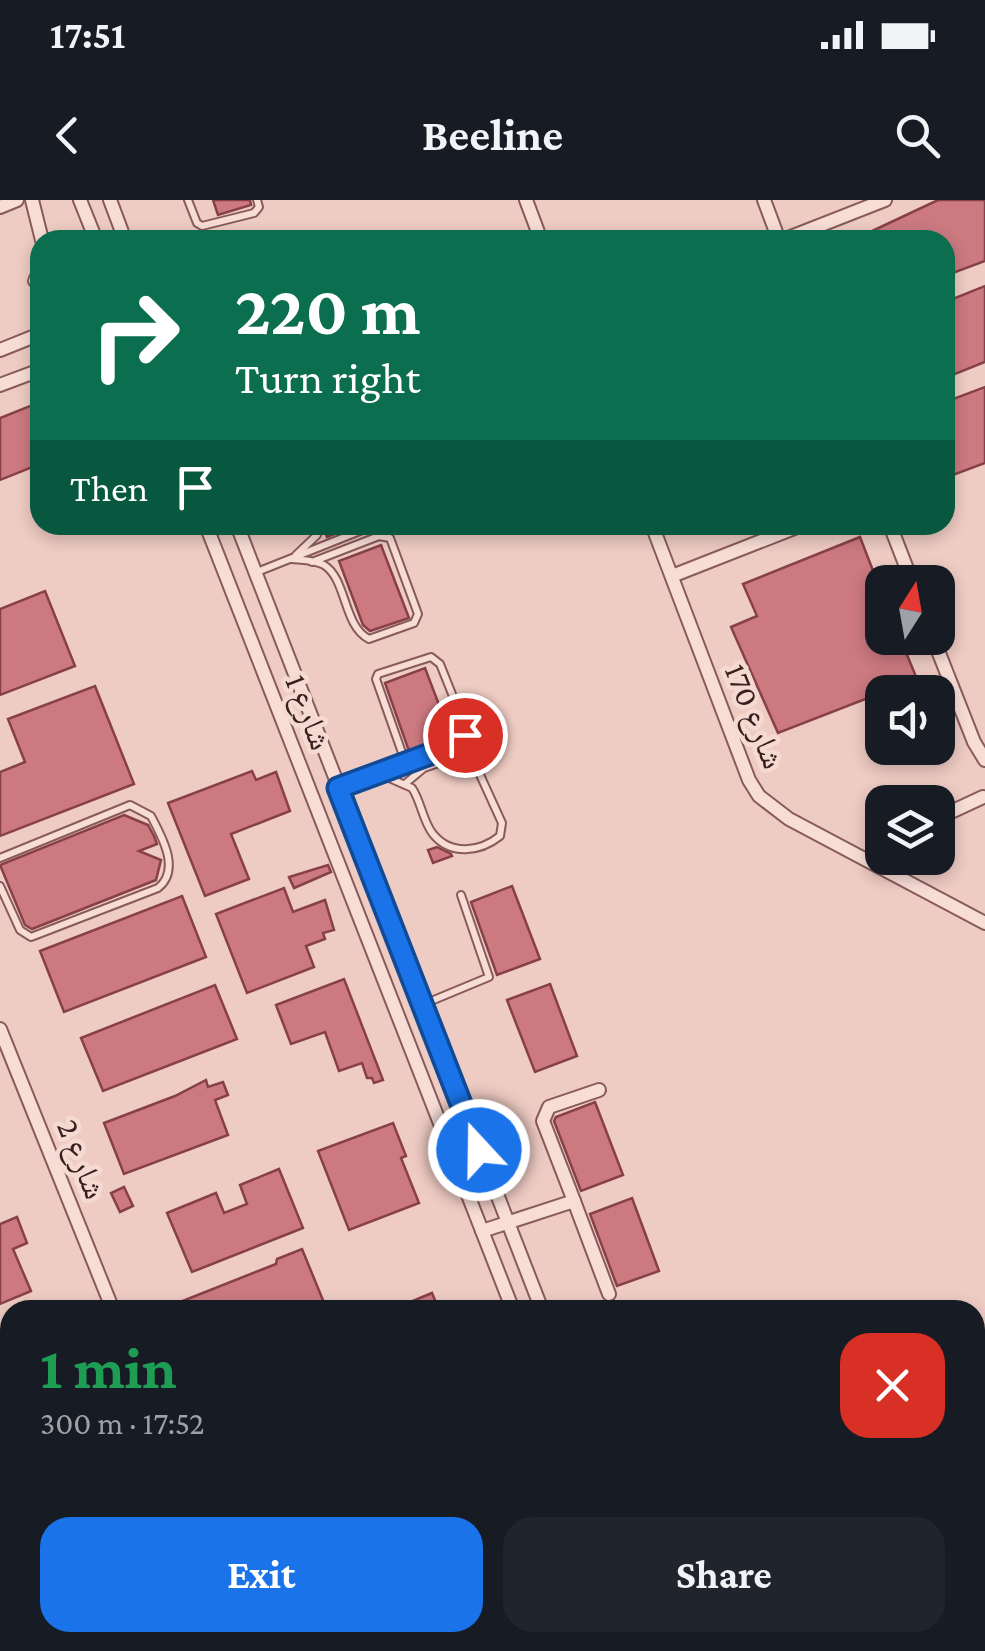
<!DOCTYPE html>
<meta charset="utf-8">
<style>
body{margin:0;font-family:"Crimson Pro","Noto Naskh Arabic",serif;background:#20242c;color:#f1f3f6;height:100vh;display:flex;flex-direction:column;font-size:38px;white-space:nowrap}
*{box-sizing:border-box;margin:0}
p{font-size:32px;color:#9ea1a6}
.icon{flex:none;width:55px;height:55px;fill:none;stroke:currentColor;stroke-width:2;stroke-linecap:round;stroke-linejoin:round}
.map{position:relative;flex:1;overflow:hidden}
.sheet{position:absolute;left:0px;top:1100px;width:985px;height:352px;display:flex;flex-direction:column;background:#171b24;border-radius:30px 30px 0 0;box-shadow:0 5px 15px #0003}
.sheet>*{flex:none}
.guide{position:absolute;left:30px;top:30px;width:925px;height:305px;border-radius:30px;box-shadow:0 5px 15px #0003;background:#0b6e4f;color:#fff;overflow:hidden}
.needle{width:65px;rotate:11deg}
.tools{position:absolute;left:865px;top:365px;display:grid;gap:20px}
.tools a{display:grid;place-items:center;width:90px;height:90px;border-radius:20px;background:#171b24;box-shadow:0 5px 15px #0003;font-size:50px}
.pin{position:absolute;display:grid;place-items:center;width:85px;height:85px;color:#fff;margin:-42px;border:5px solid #fff;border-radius:50%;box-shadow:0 2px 10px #0007}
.me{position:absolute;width:110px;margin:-55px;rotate:339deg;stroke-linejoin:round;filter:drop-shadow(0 0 8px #0008)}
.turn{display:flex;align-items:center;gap:35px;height:210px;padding:0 40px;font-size:45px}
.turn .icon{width:130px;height:130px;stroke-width:2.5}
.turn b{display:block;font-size:70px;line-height:85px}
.then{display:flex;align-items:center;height:95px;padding:0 40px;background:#0003;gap:20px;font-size:38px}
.round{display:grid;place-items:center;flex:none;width:105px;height:105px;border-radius:30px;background:#20242c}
.headline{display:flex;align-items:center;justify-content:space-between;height:170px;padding:0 40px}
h1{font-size:60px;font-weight:700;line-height:75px;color:#1e9e55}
.cta{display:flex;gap:20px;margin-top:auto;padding:20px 40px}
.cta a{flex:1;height:115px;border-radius:30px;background:#1a73e8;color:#fff;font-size:40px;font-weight:700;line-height:115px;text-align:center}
.cta a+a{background:#20242c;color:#f1f3f6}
.status{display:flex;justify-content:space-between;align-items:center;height:70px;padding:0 50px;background:#171b24;direction:ltr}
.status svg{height:28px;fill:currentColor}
header{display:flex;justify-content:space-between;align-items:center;height:130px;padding:0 40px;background:#171b24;font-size:45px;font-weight:700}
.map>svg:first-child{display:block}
.building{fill:#cc7980;stroke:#874048;stroke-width:2.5}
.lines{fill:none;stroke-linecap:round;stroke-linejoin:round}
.lane-casing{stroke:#885b5a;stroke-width:10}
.street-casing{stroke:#885b5a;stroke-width:16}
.lane{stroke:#f8ddd6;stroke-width:6}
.street{stroke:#f8ddd6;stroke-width:12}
.route-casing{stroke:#114b97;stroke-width:25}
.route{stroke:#1a73e8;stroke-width:18}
.labels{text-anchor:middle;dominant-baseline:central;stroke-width:9;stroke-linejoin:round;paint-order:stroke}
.street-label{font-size:32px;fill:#381e1e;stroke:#f5dad2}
</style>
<div class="status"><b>17:51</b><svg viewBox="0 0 49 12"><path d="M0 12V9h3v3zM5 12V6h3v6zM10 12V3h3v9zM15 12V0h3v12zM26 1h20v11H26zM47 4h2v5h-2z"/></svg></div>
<header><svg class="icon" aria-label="back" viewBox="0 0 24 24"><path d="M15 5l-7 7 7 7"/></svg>Beeline<svg class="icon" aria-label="search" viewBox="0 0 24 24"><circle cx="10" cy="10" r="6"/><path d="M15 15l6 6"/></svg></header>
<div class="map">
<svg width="985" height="1451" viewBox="0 0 985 1451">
<rect width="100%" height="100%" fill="#eecbc3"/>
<g class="building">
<polygon points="213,0 250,0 251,5 218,15"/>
<polygon points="938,0 985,0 985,61 953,73 951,68 945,71 945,40 853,40"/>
<polygon points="985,86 985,162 945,178 945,102"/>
<polygon points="985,187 985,263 945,278 945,202"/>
<polygon points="40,202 40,264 0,280 0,218"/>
<polygon points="323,325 356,325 327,337"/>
<polygon points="860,337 882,394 882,438 900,438 917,479 778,533 731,427 757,416 743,384"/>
<polygon points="381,345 409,418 370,431 363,425 339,361"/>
<polygon points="45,391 75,466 0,495 0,409"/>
<polygon points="425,468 452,539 410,554 385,483"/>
<polygon points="95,486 134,584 0,636 0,572 25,562 8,519"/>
<polygon points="252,571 256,580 276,572 290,611 231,634 249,679 205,696 168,603"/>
<polygon points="124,615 148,625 154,636 157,644 139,651 161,660 156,680 32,729 25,725 0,665"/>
<polygon points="437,647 451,654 452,656 433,663 428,650"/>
<polygon points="328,665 331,672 294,688 289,677"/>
<polygon points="512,686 540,759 497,775 471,702"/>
<polygon points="284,688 293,712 325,700 334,730 323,733 325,739 306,746 314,767 247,793 216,714"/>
<polygon points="182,696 206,757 64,812 40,751"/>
<polygon points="344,779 383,880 374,883 372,878 367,878 362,863 339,871 325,832 291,844 276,805"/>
<polygon points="550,784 577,856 535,872 507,800"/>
<polygon points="215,785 237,839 103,891 81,838"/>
<polygon points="206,880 208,887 223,882 228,895 215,900 228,935 124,974 104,923 175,896"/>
<polygon points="595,902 623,975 581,991 554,921 556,917"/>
<polygon points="393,923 406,956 401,958 419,1003 349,1030 318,951"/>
<polygon points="279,969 303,1028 192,1072 167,1013 216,993 224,1013 247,1004 240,985"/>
<polygon points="124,987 133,1006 120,1012 111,993"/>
<polygon points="632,998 659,1071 617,1086 590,1014"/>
<polygon points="17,1017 27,1043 13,1049 31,1091 0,1104 0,1024"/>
<polygon points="302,1049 327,1110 183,1110 180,1102 276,1064 277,1059"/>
<polygon points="432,1093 439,1110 391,1110"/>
<polygon points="10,1129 10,1223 0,1227 0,1133"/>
<polygon points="0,1248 10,1271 10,1352 0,1356"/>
<polygon points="10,1375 10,1451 9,1451 0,1427 0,1379"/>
</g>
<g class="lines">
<defs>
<g id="lane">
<polyline points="188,0 197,23 202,26 254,13 259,7 257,0"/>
<polyline points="296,355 317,335 314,325"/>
<path d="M 292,359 C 301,360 315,360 324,365 C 347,379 343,426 369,439 L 414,423 L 418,414 L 390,338 L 379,336 L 312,362"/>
<polyline points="257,372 375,325"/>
<path d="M 380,574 L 412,588 C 421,601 423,622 433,634 C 451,656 480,652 500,636 L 502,623 L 471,555 L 465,554 L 424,568 L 406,583"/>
<path d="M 339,587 C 380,573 420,558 460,543 L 466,529 L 440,464 L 431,457 L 378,474 L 376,479 L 406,564"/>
<path d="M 0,658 L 130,605 L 151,616 C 162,637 181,670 158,688 L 31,737 L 20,730 L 0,686"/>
<polyline points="424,804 489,777 461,695"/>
<polyline points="570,1442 572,1451"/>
</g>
<g id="street">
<polyline points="32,0 42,40"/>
<polyline points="80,0 96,40"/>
<polyline points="110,0 125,40"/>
<polyline points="526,0 541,40"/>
<polyline points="764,0 779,40"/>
<polyline points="0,7 17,0"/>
<polyline points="783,40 885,0"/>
<polyline points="35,81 40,70"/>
<polyline points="0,150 40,134"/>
<polyline points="0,185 40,170"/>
<polyline points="206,325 513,1110"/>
<polyline points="237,325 542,1110"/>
<polyline points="652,325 749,580 759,596 789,619 985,723"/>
<polyline points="890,325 912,382"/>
<polyline points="672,376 802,325"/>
<polyline points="933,438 974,542 985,560"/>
<polyline points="938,618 983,597"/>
<polyline points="0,829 113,1110"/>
<polyline points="574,1001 543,921 549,907 599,890"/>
<polyline points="482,1031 574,1001 609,1094"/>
<polyline points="247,1442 251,1451"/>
<polyline points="630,1451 632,1442"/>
<polyline points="659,1451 660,1442"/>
</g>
</defs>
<use href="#lane" class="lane-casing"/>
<use href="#street" class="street-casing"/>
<use href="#lane" class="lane"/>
<use href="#street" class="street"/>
</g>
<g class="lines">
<defs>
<polyline id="route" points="465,535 460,543 338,588 479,950"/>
</defs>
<use href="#route" class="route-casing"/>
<use href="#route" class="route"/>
</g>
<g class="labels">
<g class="street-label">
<text transform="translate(309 512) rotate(69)">شارع 1</text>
<text transform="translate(755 516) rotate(68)">شارع 170</text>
<text transform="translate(82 959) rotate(68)">شارع 2</text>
</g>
</g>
</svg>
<div class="tools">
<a><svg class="needle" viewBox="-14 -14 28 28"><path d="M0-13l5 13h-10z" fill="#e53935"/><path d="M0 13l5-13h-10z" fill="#9ea1a6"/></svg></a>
<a><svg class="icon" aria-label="sound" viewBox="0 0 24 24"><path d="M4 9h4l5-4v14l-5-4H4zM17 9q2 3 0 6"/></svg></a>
<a><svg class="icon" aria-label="layers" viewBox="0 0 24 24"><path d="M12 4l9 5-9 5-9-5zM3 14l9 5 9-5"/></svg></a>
</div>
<div class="pin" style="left:465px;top:535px;background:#d93025"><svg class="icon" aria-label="arrive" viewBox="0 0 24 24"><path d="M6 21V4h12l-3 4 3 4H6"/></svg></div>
<svg class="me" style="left:479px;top:950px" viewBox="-20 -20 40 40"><circle r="17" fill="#1a73e8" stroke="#fff" stroke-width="3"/><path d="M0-11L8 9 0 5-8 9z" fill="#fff"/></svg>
<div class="guide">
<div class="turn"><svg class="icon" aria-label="right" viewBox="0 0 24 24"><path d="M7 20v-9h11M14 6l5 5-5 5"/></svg><div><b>220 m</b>Turn right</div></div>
<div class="then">Then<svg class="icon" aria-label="arrive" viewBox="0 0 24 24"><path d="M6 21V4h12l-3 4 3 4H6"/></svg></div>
</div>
<section class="sheet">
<div class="headline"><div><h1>1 min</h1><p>300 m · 17:52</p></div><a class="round" style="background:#d93025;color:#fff"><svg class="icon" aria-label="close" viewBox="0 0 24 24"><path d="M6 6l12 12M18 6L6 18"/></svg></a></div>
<div class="cta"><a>Exit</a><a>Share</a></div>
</section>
</div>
